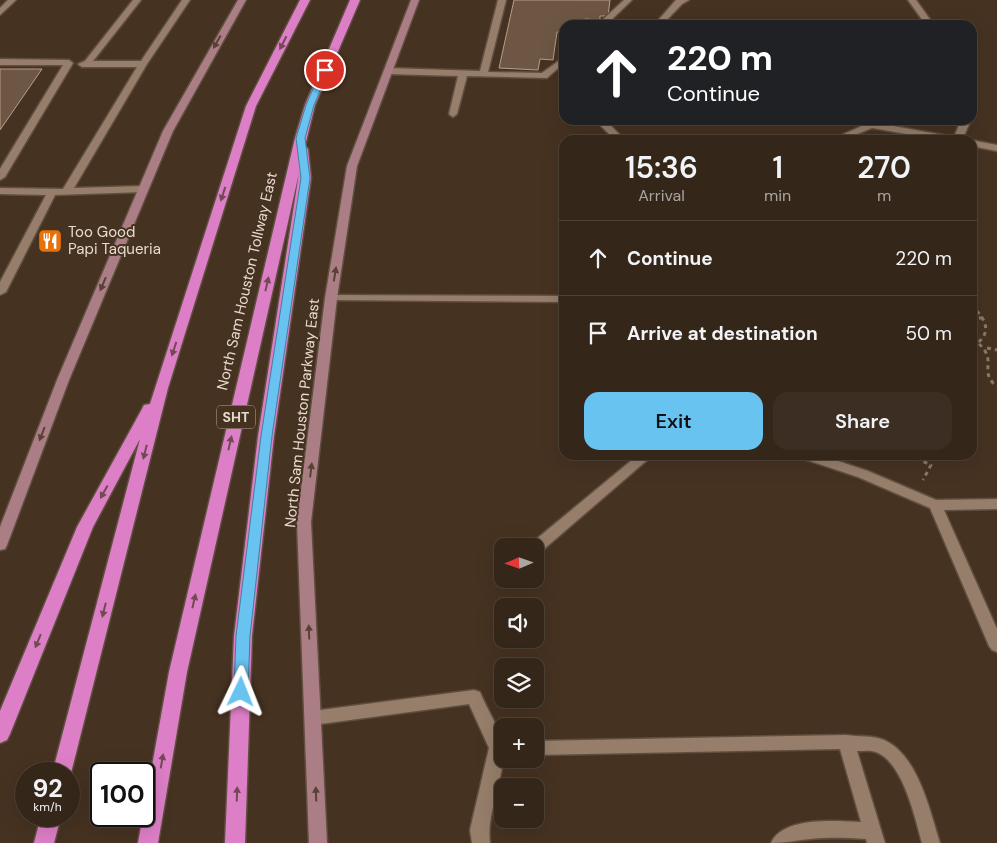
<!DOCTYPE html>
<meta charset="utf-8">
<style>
body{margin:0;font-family:"DM Sans",sans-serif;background:#3c2e22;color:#f1f3f6;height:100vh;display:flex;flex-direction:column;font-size:19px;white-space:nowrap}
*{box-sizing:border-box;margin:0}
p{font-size:16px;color:#a9a5a2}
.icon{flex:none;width:28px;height:28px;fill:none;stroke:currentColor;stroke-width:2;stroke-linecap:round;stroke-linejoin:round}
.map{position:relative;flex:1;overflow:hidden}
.details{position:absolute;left:559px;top:135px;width:418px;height:325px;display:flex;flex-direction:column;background:#342619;border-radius:15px;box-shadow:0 5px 20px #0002,0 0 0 1px #4e4338}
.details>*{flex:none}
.banner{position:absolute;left:559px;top:20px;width:418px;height:105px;border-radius:15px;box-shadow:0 5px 20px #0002,0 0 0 1px #4e4338;background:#202124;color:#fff;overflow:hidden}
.needle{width:32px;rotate:268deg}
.tools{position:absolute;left:494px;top:538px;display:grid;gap:10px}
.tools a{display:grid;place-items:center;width:50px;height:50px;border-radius:10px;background:#342619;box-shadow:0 5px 20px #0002,0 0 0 1px #4e4338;font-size:25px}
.speed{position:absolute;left:15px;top:762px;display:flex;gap:10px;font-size:25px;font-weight:700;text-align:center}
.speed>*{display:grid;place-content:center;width:65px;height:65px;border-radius:50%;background:#342619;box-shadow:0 5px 20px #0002,0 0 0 1px #4e4338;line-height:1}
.speed small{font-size:12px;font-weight:400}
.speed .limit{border:2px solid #111;border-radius:8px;background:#fff;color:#111}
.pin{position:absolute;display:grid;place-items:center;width:42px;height:42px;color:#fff;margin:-21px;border:2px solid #fff;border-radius:50%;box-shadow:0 1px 5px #0007}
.me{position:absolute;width:55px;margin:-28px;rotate:2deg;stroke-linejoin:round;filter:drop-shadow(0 0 4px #0008)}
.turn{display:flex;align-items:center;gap:18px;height:105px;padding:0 25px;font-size:22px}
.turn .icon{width:65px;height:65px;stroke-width:2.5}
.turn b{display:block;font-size:35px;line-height:42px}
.eta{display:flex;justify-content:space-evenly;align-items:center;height:85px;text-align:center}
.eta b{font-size:30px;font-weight:600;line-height:35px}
.primary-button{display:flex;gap:10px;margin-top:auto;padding:10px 25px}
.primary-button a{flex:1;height:58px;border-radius:15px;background:#69c3f1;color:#111;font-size:20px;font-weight:600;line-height:58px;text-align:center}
.primary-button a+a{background:#3c2e22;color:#f1f3f6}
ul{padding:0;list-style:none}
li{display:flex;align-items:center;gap:15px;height:75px;padding:0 25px;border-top:1px solid #4e4338}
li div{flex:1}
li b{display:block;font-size:19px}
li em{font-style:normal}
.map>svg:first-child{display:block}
.building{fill:#6d5744;stroke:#b79e8a}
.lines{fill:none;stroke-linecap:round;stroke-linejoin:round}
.lane-casing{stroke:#604f40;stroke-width:3}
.secondary-casing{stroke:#604f40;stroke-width:3}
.highway-casing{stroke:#604f40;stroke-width:3}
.path{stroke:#8a796a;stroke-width:3;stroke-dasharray:4 4;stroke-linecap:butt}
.lane{fill:#967e6a;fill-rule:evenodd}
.secondary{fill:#ab7e86;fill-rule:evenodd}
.highway{fill:#dd7fc7;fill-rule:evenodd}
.oneway{fill:#5a4135}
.oneway2{fill:#734953}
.route{fill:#69c3f1;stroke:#447f9d}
.labels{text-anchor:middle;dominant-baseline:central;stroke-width:4;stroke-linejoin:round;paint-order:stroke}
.shield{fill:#463221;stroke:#b7a89b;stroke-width:1}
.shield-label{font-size:14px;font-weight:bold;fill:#e7dacf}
.poi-label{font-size:15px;fill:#e7dacf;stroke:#463221;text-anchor:start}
.street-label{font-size:15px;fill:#e7dacf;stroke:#463221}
</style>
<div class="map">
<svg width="997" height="843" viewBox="0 0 997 843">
<rect width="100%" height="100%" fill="#463221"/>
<g class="building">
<polygon points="514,0 610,0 608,16 600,16 600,20 585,19 584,25 564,25 564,32 557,32 553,60 540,59 538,70 499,68"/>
<polygon points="0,69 42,69 0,130"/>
</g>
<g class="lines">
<defs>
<g id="lane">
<polygon points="8,0 16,0 0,15 0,8"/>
<polygon points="133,0 141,0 93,61 141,61 182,0 190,0 147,64 74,188 143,186 148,189 143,192 55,195 6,292 0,295 0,282 46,195 0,194 0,188 63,189 137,67 82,67 78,64 85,61"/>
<polygon points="498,0 506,0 488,72 542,73 564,57 564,63 547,78 467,76 457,114 453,117 449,114 458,76 388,74 384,71 388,68 480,71"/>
<polygon points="624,0 632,0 606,25 597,25"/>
<polygon points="676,0 689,0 682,4 662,25 654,25"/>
<polygon points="908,0 916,0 934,25 926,25"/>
<polygon points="0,59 69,60 73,63 5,177 0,180 0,169 63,65 0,65"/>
<polygon points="595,120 605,120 625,140 615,140"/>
<polygon points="961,120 971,120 962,140 941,140 872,128 843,140 830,140 871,122 954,137"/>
<polygon points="971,140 997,145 997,151 971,146"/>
<polygon points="331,295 564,296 564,302 327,300 325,298"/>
<polygon points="638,455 653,455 544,549 535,549 535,546 532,545 534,541"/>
<polygon points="800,455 820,455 868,471 936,500 997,499 997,509 944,510 997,629 997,652 992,650 989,646 930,508 858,477 801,458"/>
<path d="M 474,690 L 480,692 C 486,707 498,726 502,741 C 510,766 485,812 490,843 L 472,843 L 470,830 L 489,748 L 469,704 L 313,725 L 307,723 L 305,718 L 307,713 L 313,711 Z"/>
<path d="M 846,735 C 859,737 872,735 884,740 C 918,755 930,811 940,843 L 922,843 C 915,818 903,762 876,752 C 870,750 863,751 857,751 L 885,843 L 867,843 L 866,839 C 848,838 829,837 811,839 C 797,840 785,843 771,843 C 783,816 837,821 861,822 L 840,749 L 535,755 L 535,741 Z"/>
</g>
<g id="secondary">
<polygon points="238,0 246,0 173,131 69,380 7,545 5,549 0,550 0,527 57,380 163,131"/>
<polygon points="411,0 419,0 357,166 337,298 311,522 327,843 309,843 297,522 325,298 347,166"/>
</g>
<g id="highway">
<polygon points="300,0 310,0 256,106 168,388 69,781 69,774 52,774 140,439 93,527 10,734 7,740 0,743 0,711 77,527 142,409 144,405 150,404 246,106"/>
<polygon points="350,0 360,0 315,105 305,146 308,149 311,178 274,436 252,636 245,843 225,843 234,636 258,436 299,173 187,672 158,843 138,843 169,672 295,138 305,105"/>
<polygon points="41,816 61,816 54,843 34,843"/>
</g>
</defs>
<use href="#lane" class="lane-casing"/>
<use href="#secondary" class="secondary-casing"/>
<use href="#highway" class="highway-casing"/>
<g class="path">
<path d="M 971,305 C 988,321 993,334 971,348"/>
<polyline points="971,318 983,318"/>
<path d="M 979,344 C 997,360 980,370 994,384"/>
<polyline points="987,348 997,350"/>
<polyline points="909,455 931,465 923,480"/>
</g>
<use href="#lane" class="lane"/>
<use href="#secondary" class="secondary"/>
<use href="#highway" class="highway"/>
</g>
<defs><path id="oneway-solid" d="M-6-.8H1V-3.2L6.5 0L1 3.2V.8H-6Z" transform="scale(1.25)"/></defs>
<g class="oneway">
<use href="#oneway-solid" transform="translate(217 42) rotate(119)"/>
<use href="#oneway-solid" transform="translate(335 274) rotate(-81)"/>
<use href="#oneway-solid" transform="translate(103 284) rotate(113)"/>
<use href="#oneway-solid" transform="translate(42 434) rotate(111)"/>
<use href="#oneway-solid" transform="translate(311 470) rotate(-83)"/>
<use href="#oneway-solid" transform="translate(309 632) rotate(-92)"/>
<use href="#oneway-solid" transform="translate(316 794) rotate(-92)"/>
</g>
<g class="oneway2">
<use href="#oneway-solid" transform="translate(283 43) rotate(117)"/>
<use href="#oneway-solid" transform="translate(223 194) rotate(108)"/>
<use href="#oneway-solid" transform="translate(267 284) rotate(-77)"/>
<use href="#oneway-solid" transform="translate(174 349) rotate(108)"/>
<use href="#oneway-solid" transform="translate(230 443) rotate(-77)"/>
<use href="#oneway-solid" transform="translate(145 452) rotate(104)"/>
<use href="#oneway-solid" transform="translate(104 492) rotate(119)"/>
<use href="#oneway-solid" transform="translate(194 601) rotate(-77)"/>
<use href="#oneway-solid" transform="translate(104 610) rotate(104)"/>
<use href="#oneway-solid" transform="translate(38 641) rotate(112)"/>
<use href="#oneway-solid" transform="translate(162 761) rotate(-80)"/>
<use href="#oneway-solid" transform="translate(237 794) rotate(-88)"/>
</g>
<polygon class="route" points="322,68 329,70 314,105 305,138 310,178 272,436 250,636 248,692 246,697 241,699 236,697 234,692 236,636 261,436 301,178 296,138 306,105"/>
<defs>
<symbol id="restaurant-square" viewBox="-11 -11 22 22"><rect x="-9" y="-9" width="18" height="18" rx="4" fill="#e8710a" stroke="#463221"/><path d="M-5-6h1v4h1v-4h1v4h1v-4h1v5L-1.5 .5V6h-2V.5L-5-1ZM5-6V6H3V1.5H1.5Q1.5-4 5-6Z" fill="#fff"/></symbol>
</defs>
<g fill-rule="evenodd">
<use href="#restaurant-square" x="36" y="227" width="28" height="28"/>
</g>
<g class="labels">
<rect class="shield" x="217" y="405.5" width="38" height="23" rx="4"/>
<g class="shield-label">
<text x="236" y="417">SHT</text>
</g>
<g class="poi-label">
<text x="68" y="232">Too Good<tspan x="68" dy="17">Papi Taqueria</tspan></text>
</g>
<g class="street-label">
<text transform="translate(247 281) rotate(-77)">North Sam Houston Tollway East</text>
<text transform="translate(302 413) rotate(-84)">North Sam Houston Parkway East</text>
</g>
</g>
</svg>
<div class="tools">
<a><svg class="needle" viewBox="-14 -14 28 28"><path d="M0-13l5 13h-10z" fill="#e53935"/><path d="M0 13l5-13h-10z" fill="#a9a5a2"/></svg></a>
<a><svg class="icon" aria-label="sound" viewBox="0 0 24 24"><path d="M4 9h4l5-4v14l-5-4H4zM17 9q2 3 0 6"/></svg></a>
<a><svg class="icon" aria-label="layers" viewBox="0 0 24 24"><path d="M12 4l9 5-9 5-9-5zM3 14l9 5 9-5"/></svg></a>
<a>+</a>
<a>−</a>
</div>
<div class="speed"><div>92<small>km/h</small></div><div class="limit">100</div></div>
<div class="pin" style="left:325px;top:70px;background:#d93025"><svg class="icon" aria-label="arrive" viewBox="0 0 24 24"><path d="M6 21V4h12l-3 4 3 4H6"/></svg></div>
<svg class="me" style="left:241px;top:692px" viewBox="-20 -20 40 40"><path d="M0-17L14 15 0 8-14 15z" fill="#69c3f1" stroke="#fff" stroke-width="4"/></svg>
<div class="banner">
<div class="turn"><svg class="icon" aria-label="ahead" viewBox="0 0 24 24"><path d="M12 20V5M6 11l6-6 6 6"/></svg><div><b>220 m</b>Continue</div></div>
</div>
<section class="details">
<div class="eta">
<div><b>15:36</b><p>Arrival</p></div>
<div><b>1</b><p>min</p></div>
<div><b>270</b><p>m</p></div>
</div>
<ul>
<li><svg class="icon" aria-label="ahead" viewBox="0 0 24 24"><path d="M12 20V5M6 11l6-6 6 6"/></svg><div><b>Continue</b></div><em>220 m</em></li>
<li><svg class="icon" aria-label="arrive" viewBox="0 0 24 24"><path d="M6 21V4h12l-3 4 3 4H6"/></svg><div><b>Arrive at destination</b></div><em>50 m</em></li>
</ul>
<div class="primary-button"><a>Exit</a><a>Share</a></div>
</section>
</div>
